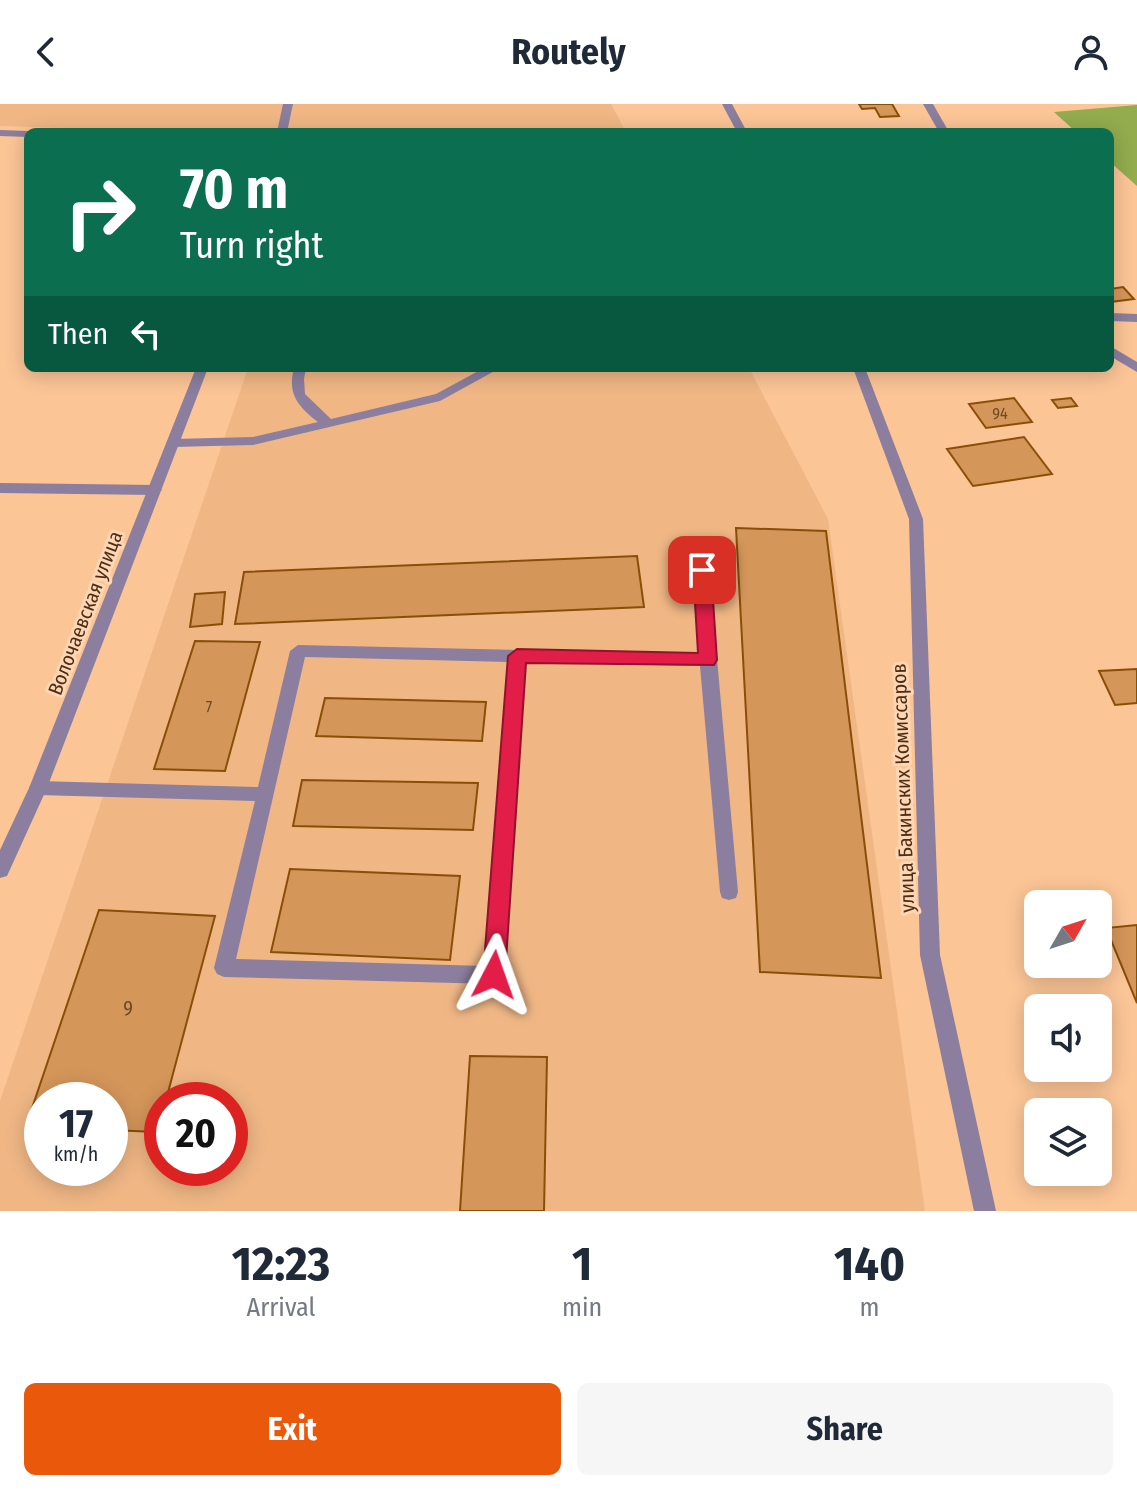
<!DOCTYPE html>
<meta charset="utf-8">
<style>
body{margin:0;font-family:"Fira Sans Condensed",sans-serif;background:#f6f6f7;color:#1f2937;height:100vh;display:flex;flex-direction:column;font-size:30px;white-space:nowrap}
*{box-sizing:border-box;margin:0}
p{font-size:26px;color:#747a83}
.icon{flex:none;width:44px;height:44px;fill:none;stroke:currentColor;stroke-width:2;stroke-linecap:round;stroke-linejoin:round}
.map{position:relative;height:1107px;overflow:hidden}
.side{display:flex;flex-direction:column;background:#fff;flex:1}
.side>*{flex:none}
.top-card{position:absolute;left:24px;top:24px;width:1090px;height:244px;border-radius:12px;box-shadow:0 4px 20px #0003;background:#0b6e4f;color:#fff;overflow:hidden}
.needle{width:52px;rotate:51deg}
.buttons{position:absolute;left:1024px;top:786px;display:grid;gap:16px}
.buttons a{display:grid;place-items:center;width:88px;height:88px;border-radius:12px;background:#fff;box-shadow:0 4px 20px #0003;font-size:40px}
.speed{position:absolute;left:24px;top:978px;display:flex;gap:16px;font-size:40px;font-weight:700;text-align:center}
.speed>*{display:grid;place-content:center;width:104px;height:104px;border-radius:50%;background:#fff;box-shadow:0 4px 20px #0003;line-height:1}
.speed small{font-size:20px;font-weight:400}
.speed .limit{border:12px solid #d22;background:#fff;color:#111}
.pin{position:absolute;display:grid;place-items:center;width:68px;height:68px;color:#fff;margin:-34px;border-radius:16px;box-shadow:0 4px 12px #0006}
.me{position:absolute;width:88px;margin:-44px;rotate:4deg;stroke-linejoin:round;filter:drop-shadow(0 0 6px #0008)}
.turn{display:flex;align-items:center;gap:28px;height:168px;padding:0 24px;font-size:36px}
.turn .icon{width:104px;height:104px;stroke-width:2.5}
.turn b{display:block;font-size:56px;line-height:68px}
.then{display:flex;align-items:center;height:76px;padding:0 24px;background:#0003;gap:16px;font-size:30px}
.eta{display:flex;justify-content:space-evenly;align-items:center;height:136px;text-align:center}
.eta b{font-size:48px;font-weight:700;line-height:56px}
.cta{display:flex;gap:16px;margin-top:auto;padding:16px 24px}
.cta a{flex:1;height:92px;border-radius:12px;background:#ea580c;color:#fff;font-size:32px;font-weight:700;line-height:92px;text-align:center}
.cta a+a{background:#f6f6f7;color:#1f2937}
header{display:flex;justify-content:space-between;align-items:center;height:104px;padding:0 24px;background:#fff;font-size:36px;font-weight:700}
.map>svg:first-child{display:block}
.built{fill:#f0b785;fill-rule:evenodd}
.green{fill:#92ac4e}
.building{fill:#d5965a;stroke:#894f07;stroke-width:2}
.lines{fill:none;stroke-linecap:round;stroke-linejoin:round}
.service{fill:#8b7e9e;fill-rule:evenodd}
.minor{fill:#8b7e9e;fill-rule:evenodd}
.route{fill:#e11d48;stroke:#92132f;stroke-width:2}
.labels{text-anchor:middle;dominant-baseline:central;stroke-width:6;stroke-linejoin:round;paint-order:stroke}
.number-label{font-size:16px;fill:#6d4927}
.street-label{font-size:20px;fill:#4a2f16;stroke:#fed6b3}
.near-number-label{font-size:20px;fill:#6d4927}
</style>
<header><svg class="icon" aria-label="back" viewBox="0 0 24 24"><path d="M15 5l-7 7 7 7"/></svg>Routely<svg class="icon" aria-label="person" viewBox="0 0 24 24"><circle cx="12" cy="8" r="4"/><path d="M4 21q1-7 8-7t8 7"/></svg></header>
<div class="map">
<svg width="1137" height="1107" viewBox="0 0 1137 1107">
<rect width="100%" height="100%" fill="#fbc596"/>
<g class="built">
<polygon points="0,0 611,0 626,28 189,28 0,22"/>
<path d="M 248,264 L 749,264 L 828,415 L 925,1107 L 0,1107 L 0,997 ZM 42,996 L 110,996 L 110,1064 L 42,1064 ZM 162,996 L 230,996 L 230,1064 L 162,1064 Z"/>
</g>
<polygon class="green" points="1137,1 1137,82 1110,58 1110,28 1076,28 1054,8"/>
<g class="building">
<polygon points="859,0 892,0 899,12 880,13 875,4 862,5"/>
<polygon points="1123,183 1134,195 1110,198 1110,185"/>
<polygon points="1014,294 1032,318 986,324 969,300"/>
<polygon points="1071,294 1077,302 1058,304 1052,296"/>
<polygon points="1024,333 1052,370 973,382 947,345"/>
<polygon points="736,424 826,427 881,874 760,868"/>
<polygon points="637,452 644,503 235,520 244,468"/>
<polygon points="225,488 222,520 190,523 195,490"/>
<polygon points="195,537 260,538 225,667 154,665"/>
<polygon points="1137,565 1137,599 1115,601 1099,567"/>
<polygon points="325,594 486,598 482,637 316,632"/>
<polygon points="302,676 478,679 473,726 293,722"/>
<polygon points="290,765 460,772 450,856 271,848"/>
<polygon points="99,806 215,812 166,996 162,996 157,1028 110,1026 110,996 42,996 42,1022 26,1022"/>
<polygon points="1137,821 1137,899 1106,824"/>
<polygon points="470,952 547,953 544,1107 460,1107"/>
</g>
<g class="lines">
<g class="service">
<polygon points="1110,209 1137,210 1137,218 1110,217"/>
<path d="M 294,264 L 306,264 L 304,275 L 305,290 L 331,315 L 436,290 L 484,264 L 500,264 L 440,297 L 253,341 L 173,343 L 166,339 L 173,335 L 253,333 L 318,318 C 298,302 287,290 294,264 Z"/>
<polygon points="0,379 155,381 162,386 155,391 0,389"/>
<path d="M 702,461 L 709,466 L 738,788 L 736,794 L 729,796 L 722,794 L 720,788 L 700,562 L 525,558 L 504,871 L 501,877 L 494,880 L 224,873 L 217,870 L 214,864 L 255,697 L 38,691 L 32,689 L 29,684 L 32,679 L 38,677 L 258,683 L 290,547 L 298,541 L 700,550 L 695,466 ZM 305,553 L 509,558 L 485,862 L 236,855 Z"/>
</g>
<g class="minor">
<polygon points="283,0 293,0 287,28 277,28"/>
<polygon points="722,0 732,0 747,28 737,28"/>
<polygon points="923,0 933,0 949,28 939,28"/>
<polygon points="0,26 28,27 32,28 28,28 28,33 0,32"/>
<polygon points="1110,242 1137,258 1137,268 1110,252"/>
<polygon points="196,264 208,264 47,684 7,772 0,774 0,746 29,684"/>
<polygon points="853,264 865,264 923,415 940,851 996,1107 974,1107 920,851 909,415"/>
</g>
</g>
<polygon class="route" points="702,460 711,466 717,556 714,561 526,559 505,871 502,879 494,882 486,879 483,871 508,552 517,545 698,549 693,466"/>
<g class="labels">
<g class="number-label">
<text x="1000" y="309">94</text>
<text x="209" y="602">7</text>
</g>
<g class="street-label">
<text transform="translate(85 509) rotate(-69)">Волочаевская улица</text>
<text transform="translate(903 684) rotate(-92)">улица Бакинских Комиссаров</text>
</g>
<g class="near-number-label">
<text x="128" y="904">9</text>
</g>
</g>
</svg>
<div class="buttons">
<a><svg class="needle" viewBox="-14 -14 28 28"><path d="M0-13l5 13h-10z" fill="#e53935"/><path d="M0 13l5-13h-10z" fill="#747a83"/></svg></a>
<a><svg class="icon" aria-label="sound" viewBox="0 0 24 24"><path d="M4 9h4l5-4v14l-5-4H4zM17 9q2 3 0 6"/></svg></a>
<a><svg class="icon" aria-label="layers" viewBox="0 0 24 24"><path d="M12 4l9 5-9 5-9-5zM3 14l9 5 9-5"/></svg></a>
</div>
<div class="speed"><div>17<small>km/h</small></div><div class="limit">20</div></div>
<div class="pin" style="left:702px;top:466px;background:#d93025"><svg class="icon" aria-label="arrive" viewBox="0 0 24 24"><path d="M6 21V4h12l-3 4 3 4H6"/></svg></div>
<svg class="me" style="left:494px;top:871px" viewBox="-20 -20 40 40"><path d="M0-17L14 15 0 8-14 15z" fill="#e11d48" stroke="#fff" stroke-width="4"/></svg>
<div class="top-card">
<div class="turn"><svg class="icon" aria-label="right" viewBox="0 0 24 24"><path d="M7 20v-9h11M14 6l5 5-5 5"/></svg><div><b>70 m</b>Turn right</div></div>
<div class="then">Then<svg class="icon" aria-label="left" viewBox="0 0 24 24"><path d="M17 20v-9H6M10 6l-5 5 5 5"/></svg></div>
</div>
</div>
<section class="side">
<div class="eta">
<div><b>12:23</b><p>Arrival</p></div>
<div><b>1</b><p>min</p></div>
<div><b>140</b><p>m</p></div>
</div>
<div class="cta"><a>Exit</a><a>Share</a></div>
</section>
